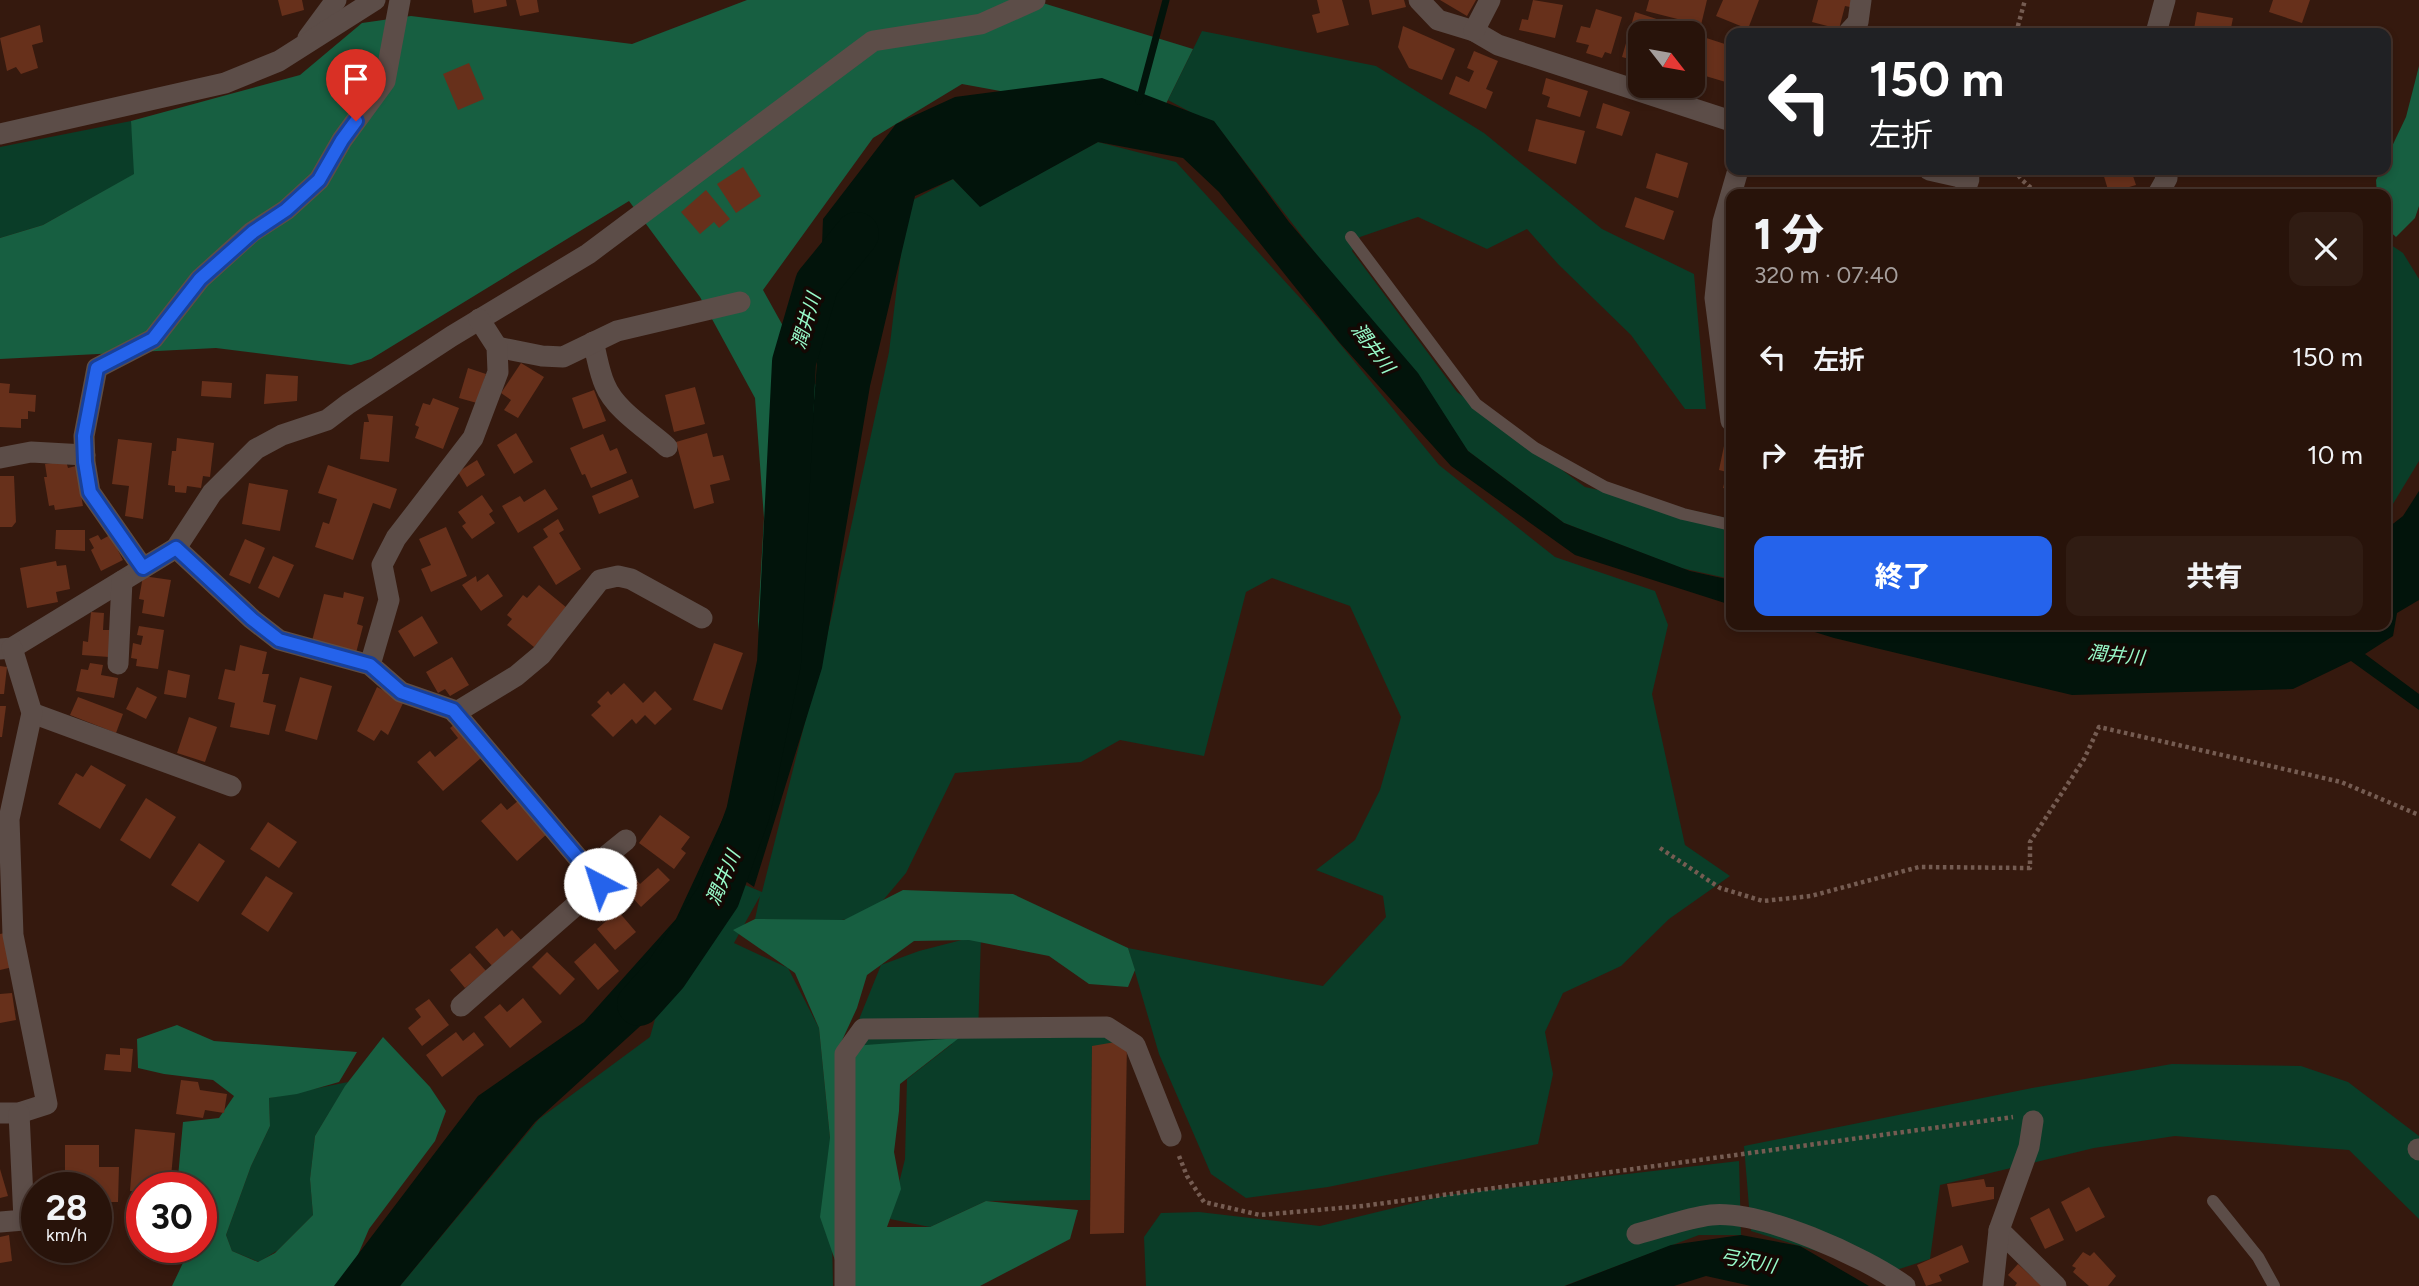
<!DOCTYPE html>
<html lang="ja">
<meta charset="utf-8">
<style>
body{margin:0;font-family:Figtree,"Noto Sans JP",sans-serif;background:#301c13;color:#f1f3f6;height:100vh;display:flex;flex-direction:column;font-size:26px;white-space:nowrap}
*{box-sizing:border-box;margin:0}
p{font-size:23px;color:#a59e9c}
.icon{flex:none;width:38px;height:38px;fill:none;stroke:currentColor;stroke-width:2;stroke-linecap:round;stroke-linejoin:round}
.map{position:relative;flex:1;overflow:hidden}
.panel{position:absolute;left:1726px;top:189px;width:665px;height:441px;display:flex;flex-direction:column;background:#28130a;border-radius:14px;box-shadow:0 4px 10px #0003,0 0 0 2px #44322b}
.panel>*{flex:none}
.banner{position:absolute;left:1726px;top:28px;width:665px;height:147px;border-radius:14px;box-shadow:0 4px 10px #0003,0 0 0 2px #44322b;background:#202124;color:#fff;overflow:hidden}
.needle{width:46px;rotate:121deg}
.buttons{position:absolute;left:1628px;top:21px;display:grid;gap:14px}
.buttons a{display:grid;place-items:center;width:77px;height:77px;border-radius:14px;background:#28130a;box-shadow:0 4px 10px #0003,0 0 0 2px #44322b;font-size:35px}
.speed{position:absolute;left:21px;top:1172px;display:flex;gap:14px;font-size:35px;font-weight:700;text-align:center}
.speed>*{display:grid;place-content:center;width:91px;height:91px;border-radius:50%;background:#28130a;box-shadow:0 4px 10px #0003,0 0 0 2px #44322b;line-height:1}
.speed small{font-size:18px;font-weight:400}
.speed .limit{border:10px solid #d22;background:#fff;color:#111}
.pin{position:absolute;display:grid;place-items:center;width:60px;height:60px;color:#fff;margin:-72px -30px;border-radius:50% 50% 50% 0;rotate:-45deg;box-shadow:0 0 7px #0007}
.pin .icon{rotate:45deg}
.me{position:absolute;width:77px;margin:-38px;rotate:320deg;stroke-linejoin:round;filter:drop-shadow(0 0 5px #0008)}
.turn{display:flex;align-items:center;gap:24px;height:147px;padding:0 28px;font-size:32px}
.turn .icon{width:91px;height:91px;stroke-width:2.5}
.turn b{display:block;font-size:49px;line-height:60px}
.round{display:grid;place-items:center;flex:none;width:74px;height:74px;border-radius:14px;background:#301c13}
.summary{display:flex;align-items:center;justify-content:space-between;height:119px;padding:0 28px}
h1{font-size:42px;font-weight:800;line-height:52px}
.cta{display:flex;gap:14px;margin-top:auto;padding:14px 28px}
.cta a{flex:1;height:80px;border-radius:14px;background:#2563eb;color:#fff;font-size:28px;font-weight:800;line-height:80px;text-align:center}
.cta a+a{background:#301c13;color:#f1f3f6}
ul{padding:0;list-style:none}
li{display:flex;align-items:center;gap:21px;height:98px;padding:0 28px}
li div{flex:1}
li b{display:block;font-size:26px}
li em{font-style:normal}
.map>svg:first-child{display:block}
.green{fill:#0a3d28}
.forest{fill:#175f41}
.water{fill:#02140b}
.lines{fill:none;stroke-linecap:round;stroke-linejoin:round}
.stream{stroke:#02140b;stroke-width:7}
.river{stroke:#02140b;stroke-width:44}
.building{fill:#67301b}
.path{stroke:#755c52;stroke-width:4.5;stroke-dasharray:3.5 3.5;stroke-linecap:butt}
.service{stroke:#5c4d48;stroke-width:12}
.minor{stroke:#5c4d48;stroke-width:21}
.route-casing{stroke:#184099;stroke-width:18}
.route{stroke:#2563eb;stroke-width:12}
.labels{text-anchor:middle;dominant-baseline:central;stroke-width:7;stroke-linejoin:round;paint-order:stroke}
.water-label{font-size:19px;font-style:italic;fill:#99fbca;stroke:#140804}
</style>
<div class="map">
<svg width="2419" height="1286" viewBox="0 0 2419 1286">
<rect width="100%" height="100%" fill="#35190e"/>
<g class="green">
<polygon points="1202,31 1376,66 1484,133 1602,229 1694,274 1706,409 1685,409 1631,335 1558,264 1527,229 1487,249 1418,217 1360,237 1352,251 1457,392 1585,487 1731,519 1731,579 1681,568 1564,523 1468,451 1218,127 1168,100"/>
<polygon points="131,121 137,173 43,225 0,238 0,147"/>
<polygon points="1098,142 1176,162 1322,322 1439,465 1555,557 1655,591 1668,625 1652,694 1685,845 1730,876 1669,919 1621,966 1563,993 1545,1032 1553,1074 1538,1144 1328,1187 1246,1198 1211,1174 1159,1054 1128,948 1323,986 1386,917 1383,896 1316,870 1355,840 1380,790 1401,717 1350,606 1272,578 1246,592 1204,756 1120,740 1081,762 955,773 906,873 869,917 832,921 755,919 760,896 734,943 788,968 819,1028 830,1138 833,1286 400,1286 539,1119 650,1037 665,983 726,877 762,892 831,619 889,352 907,203 953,179 980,206"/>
<polygon points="2385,241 2403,253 2419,279 2419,461 2385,517"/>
<polygon points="981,935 978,1037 1047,1017 1127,1040 1092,1047 1090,1200 986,1201 930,1227 890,1219 905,1159 907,1079 952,1044 845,1054 881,965 919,951"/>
<polygon points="2172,1064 2301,1066 2348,1082 2419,1136 2419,1219 2349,1150 2175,1136 2094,1148 1940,1185 1930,1259 1887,1273 1751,1231 1744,1146 2032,1088"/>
<polygon points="348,1082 315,1136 310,1179 313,1215 278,1250 259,1262 232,1251 226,1235 251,1166 270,1126 269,1098"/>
<polygon points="1739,1161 1741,1235 1699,1235 1564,1286 1146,1286 1144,1237 1161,1213 1199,1212 1320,1226 1447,1195"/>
</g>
<g class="forest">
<polygon points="747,0 1033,0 1193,49 1158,120 962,84 873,138 763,290 823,398 812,648 763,682 758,621 764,518 755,398 700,297 629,201 371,359 351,365 216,348 0,359 0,238 43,225 134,174 131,121 300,75 362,23 411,16 632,44"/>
<polygon points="2419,66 2419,206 2415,218 2396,237 2385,227 2385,194 2377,194 2376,180 2381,170 2385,170 2385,161 2406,117"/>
<polygon points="903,890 1013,894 1128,948 1135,970 1128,987 1089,984 1049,956 969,940 914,941 867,975 857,1008 839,1047 959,1038 900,1084 899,1111 894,1152 901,1189 887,1227 930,1227 986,1201 1078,1210 1070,1239 980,1286 844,1286 820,1217 830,1138 819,1028 795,973 733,930 755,919 844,920"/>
<polygon points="177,1025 214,1041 357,1052 339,1082 297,1094 269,1098 270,1126 251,1166 226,1235 232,1251 258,1262 275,1253 313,1215 310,1179 315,1136 345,1086 383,1037 430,1087 446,1111 435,1141 369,1229 348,1278 341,1286 172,1286 190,1248 201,1248 201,1188 177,1188 183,1122 219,1118 234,1096 213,1080 164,1074 138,1068 137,1039"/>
</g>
<g class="water">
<polygon points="1102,78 1214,121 1289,222 1418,373 1468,451 1564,523 1690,571 1731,580 1731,605 1575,555 1451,466 1339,342 1219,192 1183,158 1098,142 980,207 953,179 915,196 870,386 822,668 754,887 731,871 754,777 692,925 648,1019 535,1122 400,1286 334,1286 478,1096 584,1022 676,919 793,668 818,350 823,219 896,124 955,97"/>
<polygon points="2419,491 2419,600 2397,613 2393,636 2365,654 2419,694 2419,710 2351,661 2293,689 2072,695 1834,638 1792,625 2385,625 2385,530 2403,516"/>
<polygon points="1741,1235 1800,1246 1869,1286 1751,1286 1706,1276 1674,1286 1565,1286 1671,1245"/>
</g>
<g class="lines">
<polyline class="stream" points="1139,101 1166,0"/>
<polyline class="river" points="639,1004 666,974 718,897 748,813 779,663 794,362 817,283 857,234"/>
</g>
<g class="building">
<polygon points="278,0 302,0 304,10 282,16"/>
<polygon points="472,0 506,0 507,6 474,13"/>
<polygon points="516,0 537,0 539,12 520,16"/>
<polygon points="1317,0 1342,0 1349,25 1317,33 1312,15 1320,13"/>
<polygon points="1369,0 1404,0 1406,7 1372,15"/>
<polygon points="1440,0 1476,0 1467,16"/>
<polygon points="1533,0 1563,5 1555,38 1519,30 1522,19 1528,20"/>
<polygon points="1649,0 1707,0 1701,25 1646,11"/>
<polygon points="1723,0 1759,0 1748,29 1716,16"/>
<polygon points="1818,0 1851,0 1850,7 1845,6 1839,29 1812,22"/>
<polygon points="2273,0 2310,0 2302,23 2269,12"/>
<polygon points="1596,9 1622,17 1611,54 1605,52 1602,58 1586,53 1589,45 1576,42 1581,26 1590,28"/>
<polygon points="1635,12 1669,23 1666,33 1640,33 1640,62 1622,57"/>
<polygon points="2197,12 2233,18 2230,33 2204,33 2204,30 2194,29"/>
<polygon points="40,25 43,42 32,45 38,68 21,74 16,67 7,71 0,38"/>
<polygon points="1403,26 1455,49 1442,80 1409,68 1398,47"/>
<polygon points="1694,34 1731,46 1731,93 1726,92 1729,83 1692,72"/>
<polygon points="1474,51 1498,61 1486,89 1493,92 1486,109 1449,94 1456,76 1469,82 1474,71 1467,68"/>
<polygon points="469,63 484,99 458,110 443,74"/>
<polygon points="1546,78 1588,91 1580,117 1547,107 1550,97 1542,94"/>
<polygon points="1603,103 1630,112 1622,136 1596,128"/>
<polygon points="1536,119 1585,131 1576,164 1528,151"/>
<polygon points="1656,153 1688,163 1678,198 1646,188"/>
<polygon points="743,167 761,196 736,213 717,184"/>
<polygon points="2102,170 2131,170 2136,185 2109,193"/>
<polygon points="706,190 730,219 719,228 714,222 700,234 681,212"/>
<polygon points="1635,197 1674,211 1664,240 1625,227"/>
<polygon points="521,363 544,377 518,418 504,410 511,400 501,393"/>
<polygon points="468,368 486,374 477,403 459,398"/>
<polygon points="266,374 298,376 297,401 264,404"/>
<polygon points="202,381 232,383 231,398 201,396"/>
<polygon points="0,383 10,384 9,393 36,395 35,412 28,411 28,419 21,419 21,428 0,427"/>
<polygon points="695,387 705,424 674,432 665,395"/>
<polygon points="594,390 606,421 583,429 572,398"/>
<polygon points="433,398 459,408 443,449 415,438 419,427 415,425 423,403 430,405"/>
<polygon points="367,414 393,416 389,462 360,459 364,422 369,422"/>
<polygon points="516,433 533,462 514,474 497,445"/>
<polygon points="707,433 713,457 723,455 730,480 710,485 714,503 694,509 676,442"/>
<polygon points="603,434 610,451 617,448 627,473 591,488 585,474 582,475 570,448"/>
<polygon points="177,438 214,443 210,477 203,476 201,488 187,486 186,493 175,492 175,486 168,485 172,451 176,451"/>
<polygon points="118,439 152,443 143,519 125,516 129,486 112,484"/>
<polygon points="1724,446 1731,447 1731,489 1723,488 1727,472 1719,470"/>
<polygon points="477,460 485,475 467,487 458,472"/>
<polygon points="66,461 68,468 76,466 83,506 55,510 54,505 49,506 44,477 47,477 45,464"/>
<polygon points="328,465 397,489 390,509 373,503 353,560 315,547 323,522 329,524 337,499 318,493"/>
<polygon points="0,476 14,476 16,522 12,527 0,527"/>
<polygon points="632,479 639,497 599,514 592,496"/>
<polygon points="249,483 288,490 280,531 242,524"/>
<polygon points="545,489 558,509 518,533 502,506 520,496 524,502"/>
<polygon points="482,495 493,511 489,514 495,523 472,539 462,526 466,523 458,512"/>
<polygon points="558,519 564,530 559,533 581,569 556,585 533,547 548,537 543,529"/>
<polygon points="446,527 467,576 431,592 421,569 431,565 419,539"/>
<polygon points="56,530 85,530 85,551 55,549"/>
<polygon points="98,535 101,540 110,535 123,560 101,571 91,550 94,548 89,539"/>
<polygon points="245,539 265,548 250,584 229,575"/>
<polygon points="273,556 294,565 279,598 258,588"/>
<polygon points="56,561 57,566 66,565 70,589 56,592 58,602 27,608 20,568"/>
<polygon points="488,574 503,596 481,611 462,585 476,576 477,582"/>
<polygon points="143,576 171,580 164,617 142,613 144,600 139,599"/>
<polygon points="539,585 567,608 534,647 507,625 512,619 507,615 523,595 527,598"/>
<polygon points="344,592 364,597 357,624 363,626 356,653 312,641 324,594 343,598"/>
<polygon points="91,612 104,613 103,630 111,630 109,657 82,655 83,641 88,642"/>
<polygon points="422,616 438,643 414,657 398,631"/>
<polygon points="139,626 164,630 158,669 136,666 137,659 131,658 133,643 141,645 143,636 137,635"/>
<polygon points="714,643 743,653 722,710 693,700"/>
<polygon points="240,645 267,652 262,674 269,674 263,702 276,705 269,735 230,727 235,703 218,699 225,669 235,671"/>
<polygon points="452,657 469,685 450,696 445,689 438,693 426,672"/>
<polygon points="90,663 103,665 101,675 118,678 114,698 76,691 81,669 88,670"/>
<polygon points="0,666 7,667 4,694 0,694"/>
<polygon points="168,670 190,675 186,698 164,694"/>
<polygon points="300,677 332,686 317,740 285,731"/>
<polygon points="624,683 643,703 655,691 672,709 655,725 645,715 636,724 632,719 613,737 591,715 601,706 597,702 608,691 611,695"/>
<polygon points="137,687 157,697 146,719 126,709"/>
<polygon points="377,687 404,701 388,735 381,730 374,741 357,731"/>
<polygon points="78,697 123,714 116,733 70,715"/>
<polygon points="0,706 6,706 2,737 0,737"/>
<polygon points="189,717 217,727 205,762 177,753"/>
<polygon points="455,724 481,758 443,791 417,762 430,751 435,757 458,738 450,728"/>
<polygon points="91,765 126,785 100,829 58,804 76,773 83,777"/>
<polygon points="146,798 176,817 150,859 120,840"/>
<polygon points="519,800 548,833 517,861 481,821 501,803 507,810"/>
<polygon points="660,815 690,837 681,849 686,853 674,869 639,843"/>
<polygon points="268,822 297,842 279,868 250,849"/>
<polygon points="199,843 225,861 198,902 171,885"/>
<polygon points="658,868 670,880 641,907 621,885 632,875 640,884"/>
<polygon points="266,876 293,893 268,932 241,914"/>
<polygon points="618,911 636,932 615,950 597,929"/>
<polygon points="497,928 504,937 512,930 523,942 494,968 475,947"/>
<polygon points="5,933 13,967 0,970 0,934"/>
<polygon points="595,943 619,971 598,990 574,962"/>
<polygon points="547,952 575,979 560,995 532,967"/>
<polygon points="470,953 486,971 465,988 450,970"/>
<polygon points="12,993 16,1020 0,1023 0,994"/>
<polygon points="523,998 542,1022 510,1048 484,1017 500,1004 507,1012"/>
<polygon points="429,999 449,1025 422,1046 408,1028 421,1017 415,1009"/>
<polygon points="456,1032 463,1041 474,1032 484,1045 442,1077 426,1055"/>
<polygon points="1127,1040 1124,1233 1090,1234 1092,1046"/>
<polygon points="120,1048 133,1049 131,1072 104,1070 106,1054 120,1055"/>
<polygon points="181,1080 198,1082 200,1090 227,1094 224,1113 205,1110 203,1118 176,1114"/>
<polygon points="135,1129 175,1133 170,1188 142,1188 142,1192 130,1191"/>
<polygon points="65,1145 99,1145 99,1167 119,1167 118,1202 96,1202 96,1188 65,1188"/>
<polygon points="0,1169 8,1196 0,1198"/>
<polygon points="1984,1179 1986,1187 1994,1187 1994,1199 1952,1207 1947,1184"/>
<polygon points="2089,1187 2105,1217 2076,1232 2061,1202"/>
<polygon points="2049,1208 2064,1240 2045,1249 2030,1218"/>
<polygon points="9,1235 12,1261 0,1263 0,1237"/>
<polygon points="1962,1245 1969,1262 1939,1275 1942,1281 1926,1286 1917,1265"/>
<polygon points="2083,1252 2090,1256 2094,1252 2116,1276 2108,1286 2089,1286 2073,1272 2076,1268 2072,1266"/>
<polygon points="2018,1264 2042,1286 2015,1286 2017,1283 2008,1275"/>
</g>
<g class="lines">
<g class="path">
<polyline points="2016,33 2025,0"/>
<polyline points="2014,170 2022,180 2038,194"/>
<polyline points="1660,848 1720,888 1763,901 1811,896 1919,867 2030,868 2030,842 2084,759 2099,727 2341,782 2419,815"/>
<polyline points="1179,1156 1187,1176 1204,1202 1260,1215 1363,1206 2013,1117"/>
</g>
<g class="service">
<polyline points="1351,237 1476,404 1535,448 1605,487 1683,514 1731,525"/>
<polyline points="2213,1201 2258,1257 2274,1286"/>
</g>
<g class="minor">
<polyline points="1419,0 1438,20 1474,31 1498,45 1731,121"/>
<polyline points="1474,31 1490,0"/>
<polyline points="1848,33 1858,22 1861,0"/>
<polyline points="2156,33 2165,0"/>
<polyline points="308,38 336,0"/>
<polyline points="0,134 225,83 279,61 375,0"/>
<polyline points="1929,170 1969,179 1964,194"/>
<polyline points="2158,194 2167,178 2163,170"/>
<path d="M 593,342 C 597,356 599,372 605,385 C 615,410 647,429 667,447"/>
<polyline points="497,347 542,356 563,357 617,331 740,302"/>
<polyline points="1731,421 1715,298 1723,222 1738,170"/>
<polyline points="0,458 31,452 85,455"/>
<polyline points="176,548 252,619 279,640 370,665 401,692 453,710 600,884 461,1006"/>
<polyline points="143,568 90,492 85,462 84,436 97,368 153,339 200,279 252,232 286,210 319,180 342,140 385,81 400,0"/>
<polyline points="0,649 12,648 176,548 212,493 256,449 282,435 327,420 348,404 452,336 588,254 873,41 981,24 1035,0"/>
<polyline points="118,664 122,581"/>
<polyline points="370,665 389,600 382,565 396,538 473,438 498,372 497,347 479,319"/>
<polyline points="32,713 231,786"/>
<polyline points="455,713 516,676 541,655 600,580 618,576 631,579 702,618"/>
<polyline points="589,870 626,840"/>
<polyline points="0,1113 19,1113 47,1104 13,935 9,819 32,713 12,648"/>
<polyline points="2418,1149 2419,1150"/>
<polyline points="0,1222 24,1220 19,1113"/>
<polyline points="1999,1230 2056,1286"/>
<path d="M 1637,1234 C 1661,1228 1686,1218 1711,1215 C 1761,1210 1864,1256 1905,1286"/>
<polyline points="845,1286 845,1054 863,1029 1107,1027 1135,1045 1171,1136"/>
<polyline points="1993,1286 1999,1230 2029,1147 2033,1121"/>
</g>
</g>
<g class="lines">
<defs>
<polyline id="route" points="356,121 342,140 319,180 286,210 253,232 200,279 153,339 97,368 84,436 85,462 90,492 143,568 176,548 252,619 279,640 370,665 401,692 453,710 600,884"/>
</defs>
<use href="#route" class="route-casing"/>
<use href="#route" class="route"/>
</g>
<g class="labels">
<g class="water-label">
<text transform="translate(806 321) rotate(-73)">潤井川</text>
<text transform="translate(1373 348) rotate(53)">潤井川</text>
<text transform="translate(2116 655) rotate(6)">潤井川</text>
<text transform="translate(723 878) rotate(-67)">潤井川</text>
<text transform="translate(1748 1261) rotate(11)">弓沢川</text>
</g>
</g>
</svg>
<div class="buttons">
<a><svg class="needle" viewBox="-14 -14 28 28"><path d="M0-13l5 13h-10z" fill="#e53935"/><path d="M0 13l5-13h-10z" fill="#a59e9c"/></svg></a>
</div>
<div class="speed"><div>28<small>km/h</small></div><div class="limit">30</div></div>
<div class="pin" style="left:356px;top:121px;background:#d93025"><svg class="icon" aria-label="arrive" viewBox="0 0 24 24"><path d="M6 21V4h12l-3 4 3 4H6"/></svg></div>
<svg class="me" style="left:600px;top:884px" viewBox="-20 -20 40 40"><circle r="19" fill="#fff"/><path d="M0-13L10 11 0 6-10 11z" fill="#2563eb"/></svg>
<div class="banner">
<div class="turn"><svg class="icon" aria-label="left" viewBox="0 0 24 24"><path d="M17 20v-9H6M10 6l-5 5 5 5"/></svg><div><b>150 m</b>左折</div></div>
</div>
<section class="panel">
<div class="summary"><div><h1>1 分</h1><p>320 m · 07:40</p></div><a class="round"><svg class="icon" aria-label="close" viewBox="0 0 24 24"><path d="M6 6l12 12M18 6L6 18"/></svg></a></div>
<ul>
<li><svg class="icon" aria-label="left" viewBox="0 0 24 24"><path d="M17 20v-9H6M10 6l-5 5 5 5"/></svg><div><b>左折</b></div><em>150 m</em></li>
<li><svg class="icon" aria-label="right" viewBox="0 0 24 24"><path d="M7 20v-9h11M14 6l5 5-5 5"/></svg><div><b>右折</b></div><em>10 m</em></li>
</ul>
<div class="cta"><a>終了</a><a>共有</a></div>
</section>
</div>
